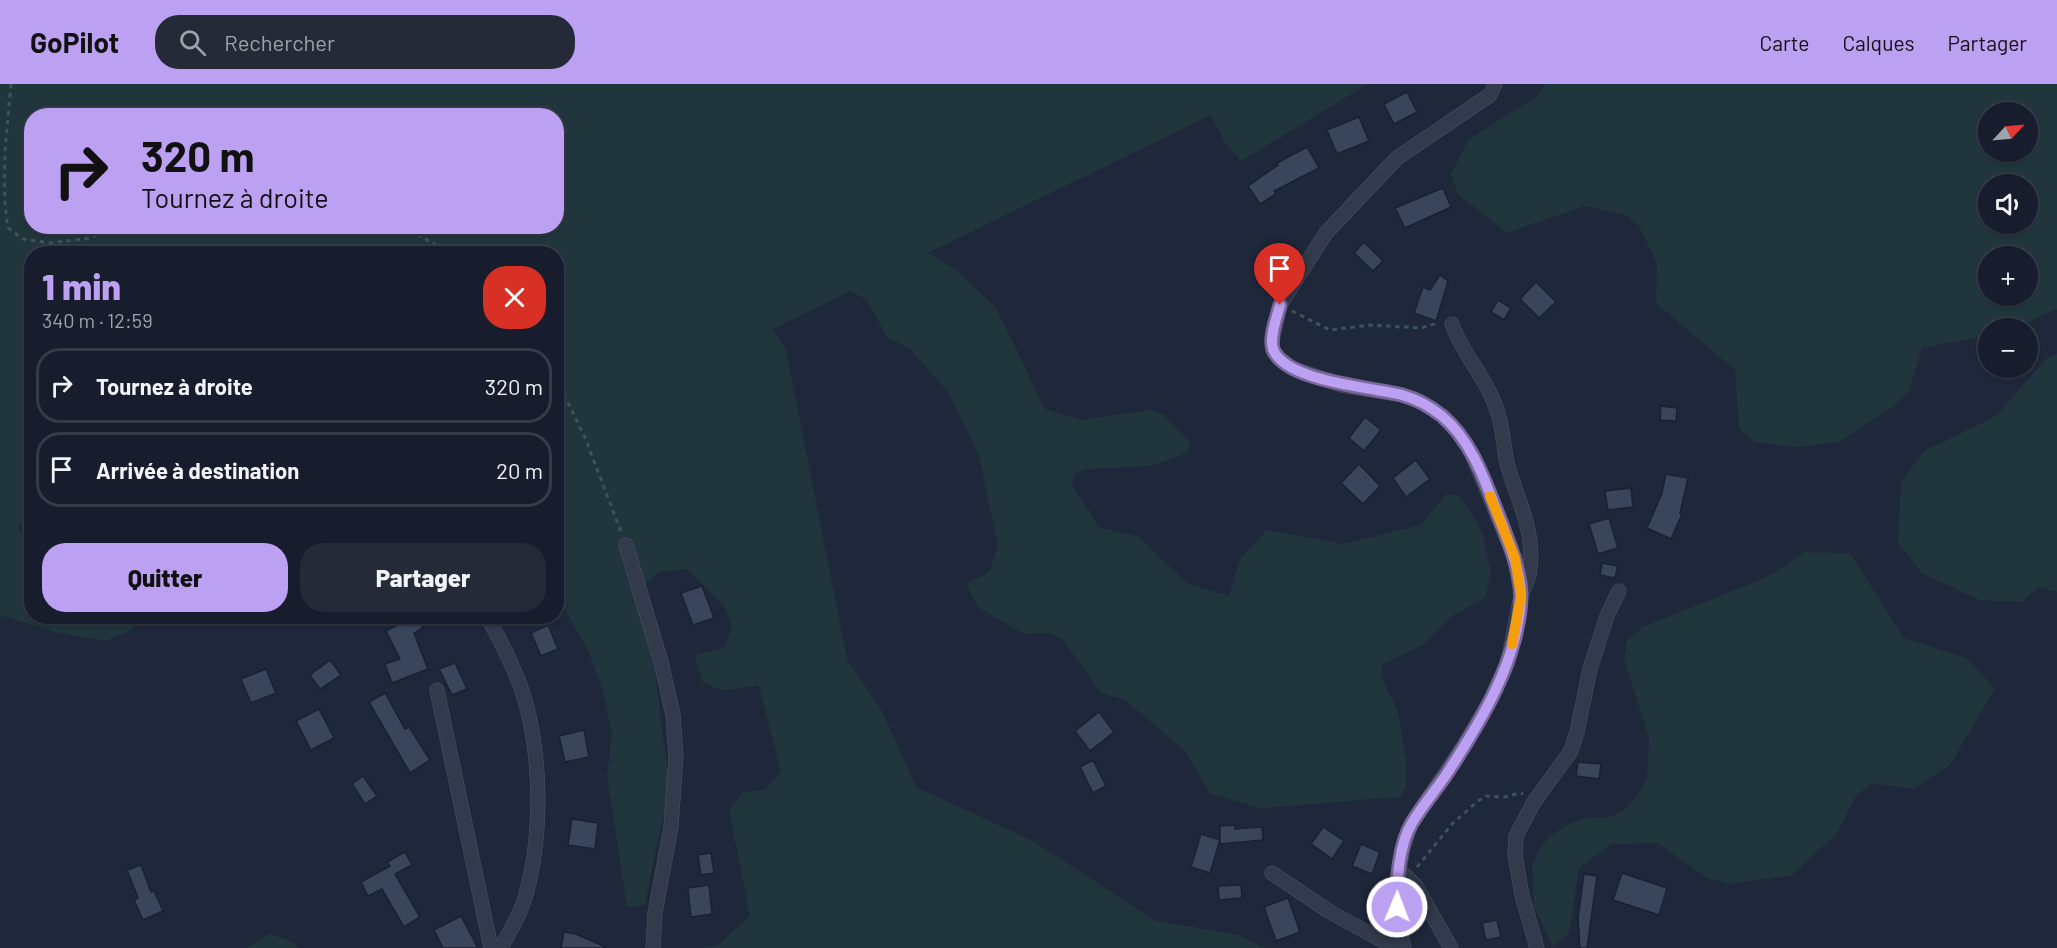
<!DOCTYPE html>
<html lang="fr">
<meta charset="utf-8">
<style>
body{margin:0;font-family:Barlow,sans-serif;background:#242a38;color:#f1f3f6;height:100vh;display:flex;flex-direction:column;font-size:22px;white-space:nowrap}
*{box-sizing:border-box;margin:0}
p{font-size:20px;color:#9ea2a9}
.icon{flex:none;width:33px;height:33px;fill:none;stroke:currentColor;stroke-width:2;stroke-linecap:round;stroke-linejoin:round}
.map{position:relative;flex:1;overflow:hidden}
.details{position:absolute;left:24px;top:162px;width:540px;height:378px;display:flex;flex-direction:column;background:#171d2c;border-radius:24px;box-shadow:0 2px 4px #0004,0 0 0 2px #363b48}
.details>*{flex:none}
.guide{position:absolute;left:24px;top:24px;width:540px;height:126px;border-radius:24px;box-shadow:0 2px 4px #0004,0 0 0 2px #363b48;background:#bca0f2;color:#111;overflow:hidden}
.needle{width:39px;rotate:64deg}
.controls{position:absolute;left:1978px;top:18px;display:grid;gap:12px}
.controls a{display:grid;place-items:center;width:60px;height:60px;border-radius:50%;background:#171d2c;box-shadow:0 2px 4px #0004,0 0 0 2px #363b48;font-size:30px}
.pin{position:absolute;display:grid;place-items:center;width:51px;height:51px;color:#fff;margin:-62px -26px;border-radius:50% 50% 50% 0;rotate:-45deg;box-shadow:0 0 6px #0007}
.pin .icon{rotate:45deg}
.me{position:absolute;width:66px;margin:-33px;rotate:1deg;stroke-linejoin:round;filter:drop-shadow(0 0 4px #0008)}
.turn{display:flex;align-items:center;gap:21px;height:126px;padding:0 18px;font-size:27px}
.turn .icon{width:78px;height:78px;stroke-width:2.5}
.turn b{display:block;font-size:42px;line-height:51px}
.round{display:grid;place-items:center;flex:none;width:63px;height:63px;border-radius:24px;background:#242a38}
.summary{display:flex;align-items:center;justify-content:space-between;height:102px;padding:0 18px}
h1{font-size:36px;font-weight:800;line-height:45px;color:#bca0f2}
.cta{display:flex;gap:12px;margin-top:auto;padding:12px 18px}
.cta a{flex:1;height:69px;border-radius:24px;background:#bca0f2;color:#111;font-size:24px;font-weight:800;line-height:69px;text-align:center}
.cta a+a{background:#242a38;color:#f1f3f6}
ul{padding:0;list-style:none}
li{display:flex;align-items:center;gap:18px;height:75px;margin:0 12px 9px;padding:0 6px;border:3px solid #363b48;border-radius:24px}
li div{flex:1}
li b{display:block;font-size:22px}
li em{font-style:normal}
header{display:flex;align-items:center;gap:36px;box-sizing:border-box;height:84px;padding:0 30px;background:#bca0f2;color:#111}
header strong{font-size:28px}
nav{display:flex;gap:33px;margin-inline-start:auto;font-size:21px}
.search{width:420px;height:54px;background:#242a38;display:flex;align-items:center;gap:15px;box-sizing:border-box;padding:0 21px;border-radius:24px;color:#9ea2a9;font-size:22px}
.map>svg:first-child{display:block}
.green{fill:#21363c;fill-rule:evenodd}
.building{fill:#3a455b;stroke:#1a2132;stroke-width:1.5}
.lines{fill:none;stroke-linecap:round;stroke-linejoin:round}
.street-casing{stroke:#4d5466;stroke-width:15}
.path{stroke:#3e5359;stroke-width:3;stroke-dasharray:4.5 4.5;stroke-linecap:butt}
.street{stroke:#323a4b;stroke-width:14}
.route-casing{stroke:#7a689d;stroke-width:15}
.route{stroke:#bca0f2;stroke-width:10}
.slow{stroke:#f59e0b;stroke-width:10}
</style>
<header>
<strong>GoPilot</strong>
<div class="search"><svg class="icon" aria-label="search" viewBox="0 0 24 24"><circle cx="10" cy="10" r="6"/><path d="M15 15l6 6"/></svg>Rechercher</div>
<nav><a>Carte</a><a>Calques</a><a>Partager</a></nav>
</header>
<div class="map">
<svg width="2057" height="864" viewBox="0 0 2057 864">
<rect width="100%" height="100%" fill="#1f273b"/>
<g class="green">
<path d="M 0,0 L 1368,0 L 1241,77 L 1224,57 L 1211,31 L 928,169 L 956,186 L 996,224 L 1045,325 L 1081,336 L 1151,326 L 1163,330 L 1190,358 L 1187,369 L 1150,382 L 1086,385 L 1074,390 L 1072,401 L 1099,443 L 1139,453 L 1188,500 L 1229,512 L 1240,475 L 1267,446 L 1343,460 L 1421,441 L 1446,410 L 1458,411 L 1470,426 L 1482,449 L 1491,489 L 1485,514 L 1452,532 L 1426,559 L 1383,580 L 1381,592 L 1398,627 L 1406,678 L 1406,703 L 1400,713 L 1261,724 L 1211,710 L 1184,666 L 1125,616 L 1101,609 L 1063,556 L 1050,549 L 1024,550 L 979,524 L 966,500 L 989,488 L 998,462 L 979,372 L 949,309 L 910,265 L 887,253 L 867,216 L 850,207 L 773,245 L 786,266 L 847,575 L 882,627 L 916,703 L 1033,757 L 1156,837 L 1239,851 L 1264,864 L 702,864 L 718,861 L 750,832 L 729,725 L 743,708 L 764,706 L 781,688 L 759,602 L 721,606 L 703,599 L 694,571 L 724,564 L 732,544 L 725,523 L 687,485 L 660,488 L 643,501 L 638,522 L 654,581 L 670,707 L 656,764 L 645,821 L 627,823 L 607,692 L 612,650 L 603,607 L 588,566 L 557,512 L 556,170 L 32,170 L 31,423 L 18,444 L 31,457 L 32,532 L 147,533 L 128,548 L 106,557 L 55,548 L 4,532 L 0,533 ZM 32,32 L 556,32 L 556,142 L 32,142 Z"/>
<path d="M 1546,0 L 2057,0 L 2057,225 L 2015,244 L 1989,244 L 1989,251 L 1922,264 L 1909,307 L 1894,322 L 1839,358 L 1797,363 L 1754,358 L 1739,345 L 1735,286 L 1656,219 L 1657,179 L 1639,142 L 1624,130 L 1584,122 L 1507,149 L 1458,110 L 1451,90 L 1468,56 L 1537,12 ZM 2028,28 L 2028,68 L 1989,68 L 1989,28 ZM 2028,100 L 2028,140 L 1989,140 L 1989,100 ZM 2028,172 L 2028,212 L 1989,212 L 1989,172 Z"/>
<polygon points="2057,270 2057,508 2039,503 2022,518 1979,516 1922,489 1898,459 1901,398 1924,367 1996,332 2047,274"/>
<polygon points="1804,468 1850,469 1904,554 1967,574 1995,605 1950,681 1913,705 1872,699 1856,712 1837,749 1792,791 1728,800 1708,794 1657,759 1612,760 1579,784 1569,850 1553,862 1534,823 1532,783 1539,765 1551,751 1569,740 1587,734 1608,734 1625,726 1637,712 1647,693 1649,654 1624,575 1627,556 1643,543 1755,498 1772,490"/>
<polygon points="270,849 296,860 298,864 247,864"/>
</g>
<g class="building">
<polygon points="1407,8 1417,28 1394,40 1384,20"/>
<polygon points="1359,33 1369,57 1337,70 1327,46"/>
<polygon points="1307,63 1319,84 1274,107 1276,110 1260,120 1248,102 1278,81 1277,79"/>
<polygon points="1443,104 1451,123 1405,144 1395,124"/>
<polygon points="1364,158 1383,177 1373,187 1354,169"/>
<polygon points="1440,191 1448,197 1436,237 1414,229 1423,203 1430,206"/>
<polygon points="1536,198 1556,218 1539,234 1520,215"/>
<polygon points="1498,216 1511,224 1504,236 1491,228"/>
<polygon points="1661,322 1677,324 1676,337 1660,336"/>
<polygon points="1365,333 1381,346 1364,367 1349,354"/>
<polygon points="1416,376 1430,395 1406,413 1393,394"/>
<polygon points="1359,380 1380,402 1363,420 1341,399"/>
<polygon points="1666,390 1688,394 1680,429 1682,430 1671,455 1647,444 1662,409"/>
<polygon points="1631,404 1633,423 1608,426 1605,407"/>
<polygon points="1609,434 1618,464 1598,470 1589,440"/>
<polygon points="1602,479 1618,482 1615,494 1600,491"/>
<polygon points="702,502 714,534 693,541 681,509"/>
<polygon points="403,532 417,532 423,544 414,549 428,585 392,599 385,580 400,575 386,547 406,537"/>
<polygon points="548,541 558,565 541,572 531,549"/>
<polygon points="330,576 341,591 320,605 310,591"/>
<polygon points="455,579 467,605 452,611 439,585"/>
<polygon points="266,585 276,609 251,619 241,595"/>
<polygon points="385,609 405,645 409,643 430,676 410,689 369,618"/>
<polygon points="319,625 334,654 311,666 296,637"/>
<polygon points="1099,628 1114,648 1090,667 1075,647"/>
<polygon points="584,646 589,673 565,678 559,652"/>
<polygon points="1093,676 1106,702 1093,709 1080,683"/>
<polygon points="1578,678 1601,680 1599,695 1576,692"/>
<polygon points="363,692 377,712 365,720 352,700"/>
<polygon points="572,735 598,739 595,765 568,761"/>
<polygon points="1235,741 1235,745 1262,743 1263,756 1220,760 1220,742"/>
<polygon points="1323,743 1344,757 1332,775 1311,760"/>
<polygon points="1201,750 1220,756 1210,789 1191,783"/>
<polygon points="1361,760 1380,768 1372,790 1352,782"/>
<polygon points="405,768 412,781 395,790 420,833 404,843 382,805 368,812 361,798 390,782 387,778"/>
<polygon points="711,769 714,789 701,791 698,771"/>
<polygon points="141,781 151,808 154,807 163,827 143,836 134,816 138,814 127,786"/>
<polygon points="1622,789 1667,804 1659,831 1613,816"/>
<polygon points="1584,790 1597,792 1587,864 1580,864 1578,834"/>
<polygon points="709,801 712,830 691,833 688,804"/>
<polygon points="1241,801 1242,814 1219,816 1218,802"/>
<polygon points="1288,814 1300,848 1276,857 1264,823"/>
<polygon points="461,832 478,864 443,864 434,846"/>
<polygon points="1497,836 1501,853 1486,856 1482,839"/>
<polygon points="564,848 576,850 608,864 561,864"/>
</g>
<g class="lines">
<defs>
<g id="street">
<path d="M 1452,240 C 1462,270 1485,292 1495,321 C 1503,339 1503,360 1507,379 C 1517,417 1535,444 1530,485 C 1530,494 1524,503 1521,511"/>
<polyline points="626,461 661,578 673,631 676,672 671,743 655,829 653,864"/>
<path d="M 487,532 C 502,560 518,590 526,620 C 542,680 542,755 525,814 C 520,832 509,848 501,864"/>
<polyline points="437,606 491,864"/>
<polyline points="1399,786 1403,764 1411,740 1463,663 1490,617 1508,578 1521,511 1515,474 1471,368 1458,349 1443,332 1421,318 1403,311 1341,301 1292,284 1279,274 1273,267 1272,258 1280,221 1326,149 1397,74 1490,11 1495,0"/>
<polyline points="1272,789 1330,828 1396,864"/>
<path d="M 1404,864 C 1398,839 1393,812 1399,786 L 1416,802 L 1451,864"/>
<polyline points="1537,864 1522,811 1515,772 1516,752 1534,718 1571,667 1577,648 1590,585 1607,532 1619,507"/>
</g>
</defs>
<use href="#street" class="street-casing"/>
<g class="path">
<path d="M 11,0 C 7,48 0,96 8,144 L 23,155 L 50,159 L 91,154 L 110,142"/>
<polyline points="401,142 453,170"/>
<polyline points="1292,227 1330,246 1370,241 1421,244 1438,239"/>
<polyline points="556,294 586,356 621,448"/>
<polyline points="1417,783 1452,740 1478,717 1486,712 1505,713 1519,709 1523,710"/>
</g>
<use href="#street" class="street"/>
</g>
<g class="lines">
<defs>
<path id="route" d="M 1280,221 C 1277,233 1269,253 1273,265 C 1285,298 1373,303 1402,311 C 1416,315 1431,323 1442,332 C 1474,358 1488,406 1503,443 C 1511,464 1521,490 1521,513 C 1519,576 1480,639 1446,691 C 1435,707 1422,722 1412,739 C 1399,760 1396,799 1397,823"/>
</defs>
<use href="#route" class="route-casing"/>
<use href="#route" class="route"/>
<polyline class="slow" points="1490,412 1515,474 1521,512 1512,560"/>
</g>
</svg>
<div class="controls">
<a><svg class="needle" viewBox="-14 -14 28 28"><path d="M0-13l5 13h-10z" fill="#e53935"/><path d="M0 13l5-13h-10z" fill="#9ea2a9"/></svg></a>
<a><svg class="icon" aria-label="sound" viewBox="0 0 24 24"><path d="M4 9h4l5-4v14l-5-4H4zM17 9q2 3 0 6"/></svg></a>
<a>+</a>
<a>−</a>
</div>
<div class="pin" style="left:1280px;top:221px;background:#d93025"><svg class="icon" aria-label="arrive" viewBox="0 0 24 24"><path d="M6 21V4h12l-3 4 3 4H6"/></svg></div>
<svg class="me" style="left:1397px;top:823px" viewBox="-20 -20 40 40"><circle r="17" fill="#bca0f2" stroke="#fff" stroke-width="3"/><path d="M0-11L8 9 0 5-8 9z" fill="#fff"/></svg>
<div class="guide">
<div class="turn"><svg class="icon" aria-label="right" viewBox="0 0 24 24"><path d="M7 20v-9h11M14 6l5 5-5 5"/></svg><div><b>320 m</b>Tournez à droite</div></div>
</div>
<section class="details">
<div class="summary"><div><h1>1 min</h1><p>340 m · 12:59</p></div><a class="round" style="background:#d93025;color:#fff"><svg class="icon" aria-label="close" viewBox="0 0 24 24"><path d="M6 6l12 12M18 6L6 18"/></svg></a></div>
<ul>
<li><svg class="icon" aria-label="right" viewBox="0 0 24 24"><path d="M7 20v-9h11M14 6l5 5-5 5"/></svg><div><b>Tournez à droite</b></div><em>320 m</em></li>
<li><svg class="icon" aria-label="arrive" viewBox="0 0 24 24"><path d="M6 21V4h12l-3 4 3 4H6"/></svg><div><b>Arrivée à destination</b></div><em>20 m</em></li>
</ul>
<div class="cta"><a>Quitter</a><a>Partager</a></div>
</section>
</div>
